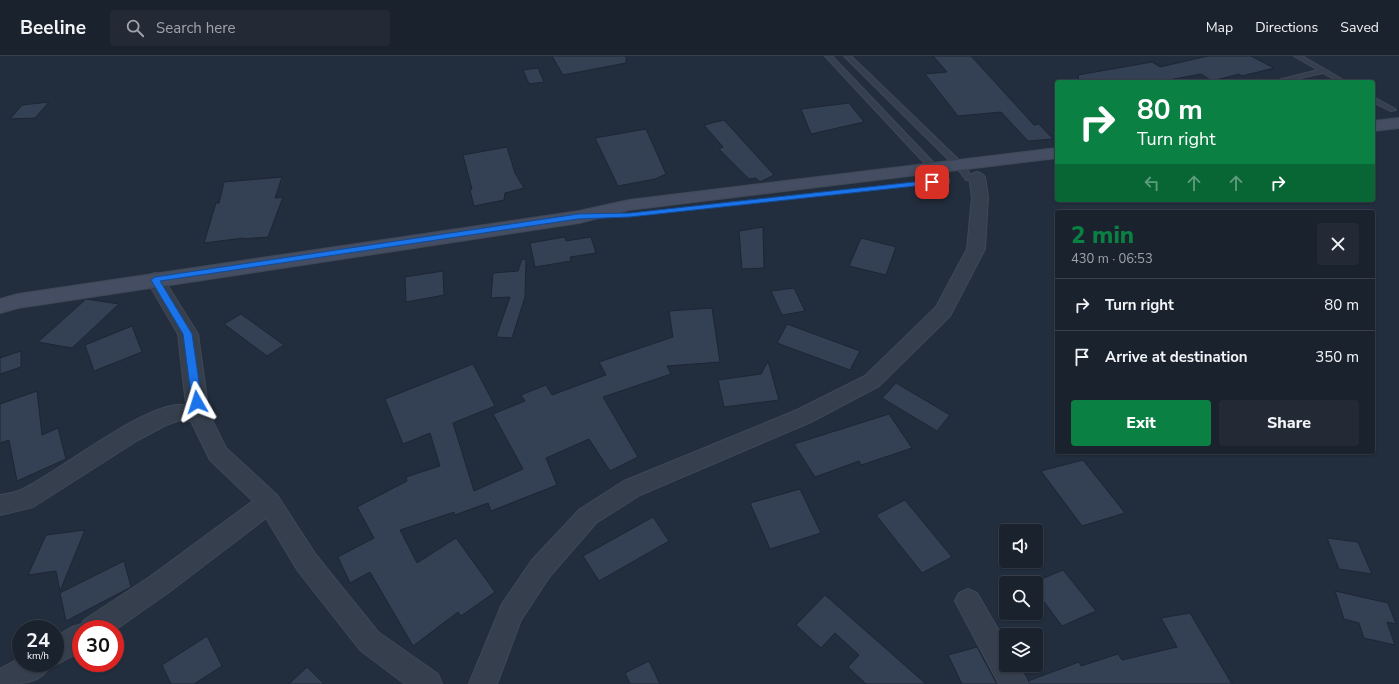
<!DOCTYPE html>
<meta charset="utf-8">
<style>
body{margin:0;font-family:"Nunito Sans",sans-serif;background:#232a36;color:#f1f3f6;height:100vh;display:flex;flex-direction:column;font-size:15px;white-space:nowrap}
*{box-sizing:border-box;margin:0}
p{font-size:13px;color:#9fa4aa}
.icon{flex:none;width:22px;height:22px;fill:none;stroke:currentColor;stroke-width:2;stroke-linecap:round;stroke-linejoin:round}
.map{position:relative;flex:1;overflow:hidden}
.details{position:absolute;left:1055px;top:154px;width:320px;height:244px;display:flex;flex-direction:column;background:#1a222e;border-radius:4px;box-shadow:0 1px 3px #0004,0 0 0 1px #383f4a}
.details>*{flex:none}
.top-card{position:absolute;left:1055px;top:24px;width:320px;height:122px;border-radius:4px;box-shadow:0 1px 3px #0004,0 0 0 1px #383f4a;background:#0b8043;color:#fff;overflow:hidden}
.fabs{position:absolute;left:999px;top:468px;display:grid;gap:8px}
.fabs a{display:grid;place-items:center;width:44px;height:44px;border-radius:4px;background:#1a222e;box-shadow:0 1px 3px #0004,0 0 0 1px #383f4a;font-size:20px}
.speed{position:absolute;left:12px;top:564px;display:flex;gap:8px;font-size:20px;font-weight:700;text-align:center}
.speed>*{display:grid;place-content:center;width:52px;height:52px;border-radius:50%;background:#1a222e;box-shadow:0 1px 3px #0004,0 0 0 1px #383f4a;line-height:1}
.speed small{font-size:10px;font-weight:400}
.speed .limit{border:6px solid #d22;background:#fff;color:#111}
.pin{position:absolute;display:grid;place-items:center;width:34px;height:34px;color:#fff;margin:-17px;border-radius:8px;box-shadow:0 2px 6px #0006}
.me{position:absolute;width:44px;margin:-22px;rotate:354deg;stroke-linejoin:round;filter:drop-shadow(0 0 3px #0008)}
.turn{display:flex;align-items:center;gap:14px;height:84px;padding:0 16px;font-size:18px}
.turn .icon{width:52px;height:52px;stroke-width:2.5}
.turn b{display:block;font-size:28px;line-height:34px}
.lanes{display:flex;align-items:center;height:38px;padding:0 16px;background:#0003;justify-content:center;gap:20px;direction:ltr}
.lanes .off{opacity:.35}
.round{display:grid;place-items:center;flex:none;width:42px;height:42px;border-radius:4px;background:#232a36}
.head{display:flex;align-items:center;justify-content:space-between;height:68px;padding:0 16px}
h1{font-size:24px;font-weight:800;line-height:30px;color:#0b8043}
.primary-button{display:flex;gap:8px;margin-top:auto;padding:8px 16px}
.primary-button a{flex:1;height:46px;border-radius:4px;background:#0b8043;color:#fff;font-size:16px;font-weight:800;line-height:46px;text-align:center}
.primary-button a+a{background:#232a36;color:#f1f3f6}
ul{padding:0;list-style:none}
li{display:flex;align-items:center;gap:12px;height:52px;padding:0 16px;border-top:1px solid #383f4a}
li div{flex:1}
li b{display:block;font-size:15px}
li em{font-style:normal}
header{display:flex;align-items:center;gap:24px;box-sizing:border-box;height:56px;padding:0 20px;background:#1a222e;border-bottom:1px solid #383f4a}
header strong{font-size:19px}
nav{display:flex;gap:22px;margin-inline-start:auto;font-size:14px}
.search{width:280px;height:36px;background:#232a36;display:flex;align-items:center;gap:10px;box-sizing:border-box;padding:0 14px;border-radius:4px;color:#9fa4aa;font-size:15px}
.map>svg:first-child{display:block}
.building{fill:#344054;stroke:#1d2634}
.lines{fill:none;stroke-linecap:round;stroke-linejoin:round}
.lane-casing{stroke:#3f4856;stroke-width:2}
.street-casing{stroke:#3f4856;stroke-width:2}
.secondary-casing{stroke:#3f4856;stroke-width:2}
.lane{fill:#363f4d;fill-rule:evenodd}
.street{fill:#363f4d;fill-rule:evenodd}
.secondary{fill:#444d61;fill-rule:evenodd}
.route{fill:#1a73e8;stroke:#114b97}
</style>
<header>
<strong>Beeline</strong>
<div class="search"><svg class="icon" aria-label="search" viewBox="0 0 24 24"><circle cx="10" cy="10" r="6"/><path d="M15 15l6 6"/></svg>Search here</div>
<nav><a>Map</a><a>Directions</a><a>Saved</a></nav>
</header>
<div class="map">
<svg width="1399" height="628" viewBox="0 0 1399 628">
<rect width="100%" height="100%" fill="#222d3d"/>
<g class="building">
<polygon points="552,0 626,0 626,7 563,19"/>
<polygon points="933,0 971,0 1034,69 1039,68 1053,83 1028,85 1001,56 958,60 925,18 947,16"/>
<polygon points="1208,0 1251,0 1274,12 1242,20 1239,18 1212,25 1201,18 1158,26 1079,26 1078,19 1152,6 1160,11"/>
<polygon points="538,12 544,26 529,28 523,14"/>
<polygon points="49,46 35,62 10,63 22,49"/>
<polygon points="849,47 864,66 811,78 801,53"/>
<polygon points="724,64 774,119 760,126 756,122 749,123 719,93 723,91 704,69"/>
<polygon points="646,73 666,118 655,123 618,130 595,82"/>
<polygon points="507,91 515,117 524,132 505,137 504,144 474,150 470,134 472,133 463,99"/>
<polygon points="282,121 275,142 283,141 268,181 242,183 243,182 204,187 216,147 219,147 224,126"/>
<polygon points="763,171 764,212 742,213 739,175"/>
<polygon points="565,181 566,185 591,181 596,197 570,201 571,205 535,211 530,187"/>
<polygon points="861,182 896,191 886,219 849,210"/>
<polygon points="522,203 526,204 525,241 512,282 496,281 510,241 491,242 493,217 518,215"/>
<polygon points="443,215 444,239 406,246 405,221"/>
<polygon points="794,232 805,255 782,259 771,235"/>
<polygon points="86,243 119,248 72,292 38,286"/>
<polygon points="712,252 720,306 667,310 671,318 603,341 638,401 610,415 589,383 546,402 557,429 491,455 488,447 455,459 454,456 400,474 417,507 456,482 495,536 461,560 458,556 413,590 370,516 350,527 338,501 374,482 357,451 407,425 406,421 440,410 430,377 403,388 385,343 473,308 495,350 453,367 474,435 523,413 493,358 525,345 521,339 546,329 552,339 606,319 599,306 673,281 669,255"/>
<polygon points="241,258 284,289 267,300 224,268"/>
<polygon points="787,268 860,295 850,314 777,287"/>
<polygon points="132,270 142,296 94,315 85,289"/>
<polygon points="21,295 21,311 0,318 0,302"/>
<polygon points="768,305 779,344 724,351 718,324 761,318"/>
<polygon points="896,327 950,359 937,375 882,342"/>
<polygon points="37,335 42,379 58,372 66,403 17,425 9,384 0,387 0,348"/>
<polygon points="889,358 912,392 861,409 859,405 815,421 794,388"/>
<polygon points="1083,404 1125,457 1082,470 1041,415"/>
<polygon points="800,433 821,477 770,493 750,447"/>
<polygon points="905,444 952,501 922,517 876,459"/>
<polygon points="653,461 669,485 599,525 583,500"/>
<polygon points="85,474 60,535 56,515 28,519 46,479"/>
<polygon points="1327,482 1358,486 1372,518 1339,513"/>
<polygon points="124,505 131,531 66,565 60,537"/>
<polygon points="1063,514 1096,555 1062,570 1036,535 1036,527 1032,527"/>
<polygon points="1335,535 1388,547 1396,568 1387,566 1395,589 1364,582 1359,567 1344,563"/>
<polygon points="825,539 926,628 866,628 848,611 859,599 835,577 821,592 796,569"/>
<polygon points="1190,557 1232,628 1029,628 1028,625 1079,606 1081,610 1118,598 1122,604 1177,591 1161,562"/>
<polygon points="207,580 222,610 194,628 171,628 162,609"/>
<polygon points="977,591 997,628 962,628 948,599"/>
<polygon points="649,605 660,628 630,628 625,617"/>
<polygon points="307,611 324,628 289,628"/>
</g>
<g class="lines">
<defs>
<g id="lane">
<polygon points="825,0 832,0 949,123 949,127 943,127"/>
<polygon points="844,0 851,0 963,108 973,122 972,124 966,124 957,112"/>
<polygon points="1294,0 1302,0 1347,26 1339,26 1323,17 1282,26 1270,26 1318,14"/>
<polygon points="1373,41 1395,53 1396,54 1391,55 1373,46"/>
</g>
<g id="street">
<polygon points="977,116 982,118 985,121 988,141 985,193 950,260 879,330 811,366 640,439 596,467 550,520 521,564 497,628 469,628 502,548 532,504 580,453 624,425 797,354 865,320 936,251 967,193 972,141 969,121 972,118"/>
<path d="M 155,217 L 161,219 L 198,278 L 209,358 L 226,392 L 277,439 L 316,499 L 378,576 L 438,618 L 442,628 L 405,628 L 360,594 L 298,515 L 266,462 L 169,536 L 115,574 L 81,573 L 81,595 L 55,609 L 51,608 C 42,628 21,628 0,628 L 0,613 L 21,602 L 21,607 L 55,607 L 55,581 L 72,571 L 82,568 L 84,564 L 151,520 L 253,445 L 210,404 L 191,365 L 180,364 L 166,369 L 138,384 L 33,451 L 0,459 L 0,439 C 7,438 15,437 21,434 C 60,416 146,344 186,349 L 178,278 L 146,223 L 149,219 Z"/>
<polygon points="968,533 977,537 1006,587 1006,609 1018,609 1028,628 999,628 955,545 959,537"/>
</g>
<g id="secondary">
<polygon points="1399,62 1399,72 1373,75 1373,65"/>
<polygon points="1057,92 1057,102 629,154 579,167 18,252 0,257 0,243 18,238 579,155 629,144"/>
</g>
</defs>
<use href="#lane" class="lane-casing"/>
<use href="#street" class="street-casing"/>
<use href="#secondary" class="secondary-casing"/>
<use href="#lane" class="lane"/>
<use href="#street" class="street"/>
<use href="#secondary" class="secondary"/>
</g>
<polygon class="route" points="932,124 935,126 934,128 630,161 578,163 160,225 192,278 202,346 197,350 192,346 183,278 151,224 155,221 578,158 630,157"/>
</svg>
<div class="fabs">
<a><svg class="icon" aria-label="sound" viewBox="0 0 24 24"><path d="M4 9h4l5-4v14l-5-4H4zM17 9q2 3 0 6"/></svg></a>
<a><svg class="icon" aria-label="search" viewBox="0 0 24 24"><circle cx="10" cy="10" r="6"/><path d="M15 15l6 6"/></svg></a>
<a><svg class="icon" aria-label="layers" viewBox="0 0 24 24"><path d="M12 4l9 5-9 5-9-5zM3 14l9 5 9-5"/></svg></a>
</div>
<div class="speed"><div>24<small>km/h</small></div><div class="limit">30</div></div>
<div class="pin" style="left:932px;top:126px;background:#d93025"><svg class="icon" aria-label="arrive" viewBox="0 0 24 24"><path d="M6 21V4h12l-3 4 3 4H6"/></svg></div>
<svg class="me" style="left:197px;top:346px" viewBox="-20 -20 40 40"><path d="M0-17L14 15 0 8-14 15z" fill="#1a73e8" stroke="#fff" stroke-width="4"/></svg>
<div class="top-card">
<div class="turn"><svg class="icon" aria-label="right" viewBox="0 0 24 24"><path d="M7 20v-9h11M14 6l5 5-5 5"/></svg><div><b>80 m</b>Turn right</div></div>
<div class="lanes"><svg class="icon off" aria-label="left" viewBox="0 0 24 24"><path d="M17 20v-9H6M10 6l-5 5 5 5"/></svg><svg class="icon off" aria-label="ahead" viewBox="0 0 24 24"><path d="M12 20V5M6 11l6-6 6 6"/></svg><svg class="icon off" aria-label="ahead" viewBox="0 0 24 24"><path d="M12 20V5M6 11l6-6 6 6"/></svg><svg class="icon" aria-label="right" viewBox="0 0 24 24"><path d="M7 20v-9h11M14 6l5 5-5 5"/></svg></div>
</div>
<section class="details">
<div class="head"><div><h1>2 min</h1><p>430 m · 06:53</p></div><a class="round"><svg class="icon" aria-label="close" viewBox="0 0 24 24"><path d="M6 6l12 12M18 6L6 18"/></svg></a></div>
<ul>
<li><svg class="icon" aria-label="right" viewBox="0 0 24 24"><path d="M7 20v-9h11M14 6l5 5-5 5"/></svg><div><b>Turn right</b></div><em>80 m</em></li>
<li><svg class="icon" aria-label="arrive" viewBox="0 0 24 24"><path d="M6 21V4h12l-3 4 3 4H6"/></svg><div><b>Arrive at destination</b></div><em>350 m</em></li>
</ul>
<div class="primary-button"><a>Exit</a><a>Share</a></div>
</section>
</div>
